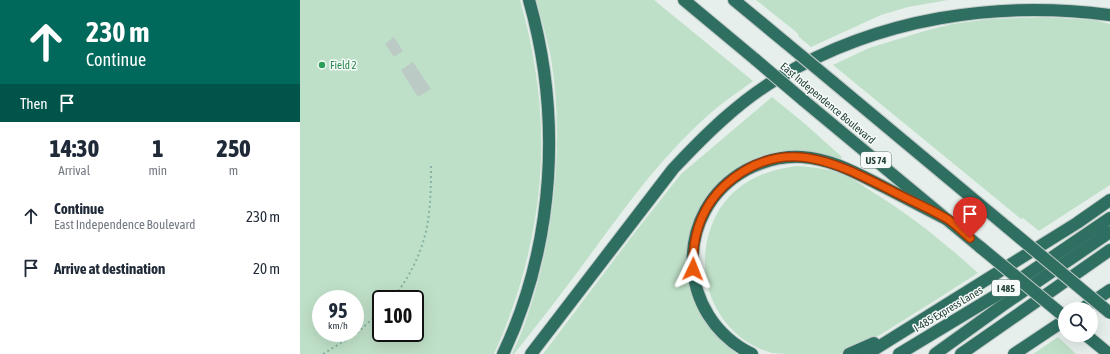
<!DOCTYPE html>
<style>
body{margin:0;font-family:"Asap Condensed",sans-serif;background:#f2f2f3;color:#1f2937;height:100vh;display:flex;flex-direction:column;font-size:15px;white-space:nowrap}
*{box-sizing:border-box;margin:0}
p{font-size:13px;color:#747a83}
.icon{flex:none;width:22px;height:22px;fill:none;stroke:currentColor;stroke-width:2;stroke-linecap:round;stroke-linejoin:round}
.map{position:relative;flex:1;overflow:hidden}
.side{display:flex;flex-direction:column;background:#fff;width:300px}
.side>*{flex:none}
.hud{background:#00695c;color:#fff;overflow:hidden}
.buttons{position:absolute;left:758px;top:302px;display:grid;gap:8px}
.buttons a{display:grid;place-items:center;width:40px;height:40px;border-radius:50%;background:#fff;box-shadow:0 4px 16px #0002;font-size:20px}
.speed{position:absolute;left:12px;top:290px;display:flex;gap:8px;font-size:20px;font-weight:700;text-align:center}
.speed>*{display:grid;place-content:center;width:52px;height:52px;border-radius:50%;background:#fff;box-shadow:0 4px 16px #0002;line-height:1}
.speed small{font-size:10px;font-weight:400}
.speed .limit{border:2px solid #111;border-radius:6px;background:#fff;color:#111}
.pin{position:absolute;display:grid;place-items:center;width:34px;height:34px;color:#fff;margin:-41px -17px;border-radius:50% 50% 50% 0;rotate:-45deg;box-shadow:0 0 4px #0007}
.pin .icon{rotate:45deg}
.me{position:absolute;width:44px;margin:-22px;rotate:2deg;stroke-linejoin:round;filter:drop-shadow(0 0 3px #0008)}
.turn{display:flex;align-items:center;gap:14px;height:84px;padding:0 20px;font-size:18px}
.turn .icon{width:52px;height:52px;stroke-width:2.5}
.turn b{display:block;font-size:28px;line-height:34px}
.then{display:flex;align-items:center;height:38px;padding:0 20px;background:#0003;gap:8px;font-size:15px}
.eta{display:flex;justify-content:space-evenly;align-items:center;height:68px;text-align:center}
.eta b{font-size:24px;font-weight:800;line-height:28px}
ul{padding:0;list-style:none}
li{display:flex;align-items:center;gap:12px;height:52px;padding:0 20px}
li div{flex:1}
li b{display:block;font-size:15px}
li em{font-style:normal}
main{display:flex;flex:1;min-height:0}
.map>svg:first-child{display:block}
.green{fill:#bfe0c8;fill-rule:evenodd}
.building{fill:#bbcac4}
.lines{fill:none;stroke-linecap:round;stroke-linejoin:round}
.motorway-casing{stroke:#c2cac8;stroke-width:14}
.path{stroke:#86b3a5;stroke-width:2;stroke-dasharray:2 3;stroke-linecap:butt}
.motorway{stroke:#2f6f62;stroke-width:12}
.motorway-bridge-casing{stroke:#c2cac8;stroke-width:14;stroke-linecap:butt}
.motorway-bridge{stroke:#2f6f62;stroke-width:12}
.route-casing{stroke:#983908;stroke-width:10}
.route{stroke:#ea580c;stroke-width:7}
.leisure-dot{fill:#2e9e5b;stroke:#f7fbf9;stroke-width:1.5}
.labels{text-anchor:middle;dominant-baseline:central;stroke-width:3;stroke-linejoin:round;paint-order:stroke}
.shield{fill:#f7fbf9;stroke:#637a73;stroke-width:1}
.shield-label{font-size:10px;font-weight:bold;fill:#24423a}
.leisure-label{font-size:11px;fill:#27864d;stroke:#f7fbf9;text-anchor:start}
.street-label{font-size:11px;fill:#24423a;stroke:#f7fbf9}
</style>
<main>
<section class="side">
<div class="hud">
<div class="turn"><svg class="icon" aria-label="ahead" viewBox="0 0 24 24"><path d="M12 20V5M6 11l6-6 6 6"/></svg><div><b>230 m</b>Continue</div></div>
<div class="then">Then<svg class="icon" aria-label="arrive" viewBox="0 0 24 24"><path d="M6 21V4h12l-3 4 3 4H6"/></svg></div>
</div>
<div class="eta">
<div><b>14:30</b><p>Arrival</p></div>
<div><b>1</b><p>min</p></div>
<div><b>250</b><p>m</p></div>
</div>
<ul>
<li><svg class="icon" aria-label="ahead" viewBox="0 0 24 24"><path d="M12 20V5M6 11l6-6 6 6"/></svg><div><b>Continue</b><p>East Independence Boulevard</p></div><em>230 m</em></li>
<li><svg class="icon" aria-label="arrive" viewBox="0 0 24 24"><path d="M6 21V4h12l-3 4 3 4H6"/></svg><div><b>Arrive at destination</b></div><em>20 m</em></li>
</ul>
</section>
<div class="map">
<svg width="810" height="354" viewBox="0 0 810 354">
<rect width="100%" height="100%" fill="#e6efeb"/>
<g class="green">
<path d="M 0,0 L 220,0 C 234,48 243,106 241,157 C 239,224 222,293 194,354 L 0,354 ZM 21,299 L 55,299 L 55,333 L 21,333 ZM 81,299 L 115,299 L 115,333 L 81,333 Z"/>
<path d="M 236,0 L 354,0 L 453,81 C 437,93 420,104 405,118 C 352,166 313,225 270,282 C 252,306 233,330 214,354 L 212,354 C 217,342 223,330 227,317 C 255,238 265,135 250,53 C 246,35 241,17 236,0 Z"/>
<polygon points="456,0 648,0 608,7 581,15 511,47 498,36 499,35 495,31"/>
<polygon points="742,17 794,20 810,24 810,185 739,231 723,218 721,219 533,65 569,48 628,30 652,24 690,19"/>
<polygon points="472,97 504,123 542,157 541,159 539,159 525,155 509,153 430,177 392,242 405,320 414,333 423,343 437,354 243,354 332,236 381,174"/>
<path d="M 497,166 C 514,167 529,169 545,175 C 554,179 563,186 571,191 C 609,214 645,243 678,273 C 650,291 623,308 596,325 C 578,336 559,349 539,354 C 529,354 516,354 505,354 C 495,354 482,354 472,353 C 418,338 392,279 411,227 C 414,219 418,210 424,203 C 443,179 467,170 497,166 Z"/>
<polygon points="758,337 776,354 733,354"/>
</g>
<g class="building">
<polygon points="94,37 103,51 94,57 85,44"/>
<polygon points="113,62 131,89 118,97 101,70"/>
</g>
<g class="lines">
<defs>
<g id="motorway">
<polyline points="384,0 456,60"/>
<polyline points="434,0 486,43"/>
<polyline points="533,82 708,228"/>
<polyline points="503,100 680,247"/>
<polyline points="782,309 810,290"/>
<polyline points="786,335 809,354"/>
<path d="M 203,354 C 255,244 262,116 229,0"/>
<path d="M 231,354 L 373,169 C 405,135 439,101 480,77 C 579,18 697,0 810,15"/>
<path d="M 452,354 C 376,317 372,211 446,170 C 463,161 483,156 502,157 C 532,159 558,174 584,187 C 605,198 627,209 648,220"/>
<polyline points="549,354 574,343"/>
<polyline points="567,354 777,223 810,200"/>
<polyline points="599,354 695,296 810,218"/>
<polyline points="635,354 706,303 810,232"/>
<polyline points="661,354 810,250"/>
<polyline points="714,354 765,320"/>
</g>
</defs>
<use href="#motorway" class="motorway-casing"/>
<g class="path">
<path d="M 92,299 C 112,275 126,244 129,213 C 131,196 131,180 131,163"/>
<polyline points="23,354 57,333 81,311"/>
</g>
<use href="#motorway" class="motorway"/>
<defs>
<g id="motorway-bridge">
<polyline points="486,43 533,82"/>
<polyline points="456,60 503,100"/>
<polyline points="708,228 810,313"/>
<polyline points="680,247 765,317"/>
</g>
</defs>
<use href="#motorway-bridge" class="motorway-bridge-casing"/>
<use href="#motorway-bridge" class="motorway-bridge"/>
</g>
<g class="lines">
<defs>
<path id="route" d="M 393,269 C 392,238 401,208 424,186 C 481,134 533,161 592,191 C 609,200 633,210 649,220 C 656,225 663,232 670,238"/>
</defs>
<use href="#route" class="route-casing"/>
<use href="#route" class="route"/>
</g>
<circle class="leisure-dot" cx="22" cy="65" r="4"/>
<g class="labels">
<g class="shield">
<rect x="561" y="152" width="30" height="16" rx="3"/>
<rect x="692" y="280" width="28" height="16" rx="3"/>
</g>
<g class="shield-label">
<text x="576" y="160">US 74</text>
<text x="706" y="288">I 485</text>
</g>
<g class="leisure-label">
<text x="30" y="65">Field 2</text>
</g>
<g class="street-label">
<text transform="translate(528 103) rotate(40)">East Independence Boulevard</text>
<text transform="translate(648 309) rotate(-31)">I-485 Express Lanes</text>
</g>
</g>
</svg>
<div class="buttons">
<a><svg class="icon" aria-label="search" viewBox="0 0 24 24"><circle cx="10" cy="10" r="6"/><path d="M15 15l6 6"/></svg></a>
</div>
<div class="speed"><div>95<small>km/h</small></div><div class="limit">100</div></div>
<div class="pin" style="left:670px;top:238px;background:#d93025"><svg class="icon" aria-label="arrive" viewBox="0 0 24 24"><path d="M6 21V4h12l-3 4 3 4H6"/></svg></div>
<svg class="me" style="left:393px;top:269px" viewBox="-20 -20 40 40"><path d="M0-17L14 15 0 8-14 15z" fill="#ea580c" stroke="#fff" stroke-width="4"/></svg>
</div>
</main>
